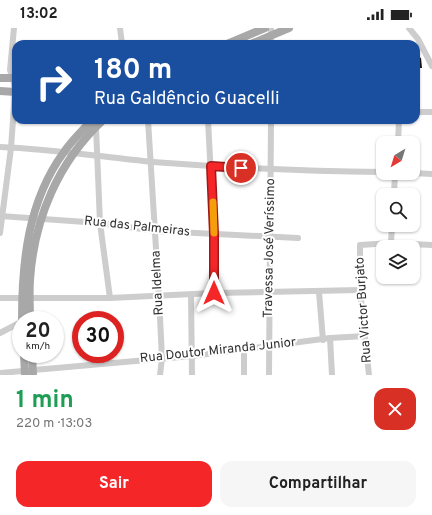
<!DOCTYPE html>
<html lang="pt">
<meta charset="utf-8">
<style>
body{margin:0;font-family:Overpass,sans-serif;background:#f6f6f6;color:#222;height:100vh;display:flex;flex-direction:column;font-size:15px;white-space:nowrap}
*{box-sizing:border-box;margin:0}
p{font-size:13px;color:#767676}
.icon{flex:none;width:22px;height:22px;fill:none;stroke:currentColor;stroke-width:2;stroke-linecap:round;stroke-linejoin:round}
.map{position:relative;height:347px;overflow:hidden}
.drawer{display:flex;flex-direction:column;background:#fff;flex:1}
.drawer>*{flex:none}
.guide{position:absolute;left:12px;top:12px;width:408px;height:84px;border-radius:12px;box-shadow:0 1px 3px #0004;background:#1a4fa0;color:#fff;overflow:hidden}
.needle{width:26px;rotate:218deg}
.fabs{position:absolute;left:376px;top:108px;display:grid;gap:8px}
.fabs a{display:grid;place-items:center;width:44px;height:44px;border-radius:8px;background:#fff;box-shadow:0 1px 3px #0004;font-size:20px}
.speed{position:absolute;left:12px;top:283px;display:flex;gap:8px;font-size:20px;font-weight:700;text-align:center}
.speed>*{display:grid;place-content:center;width:52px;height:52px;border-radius:50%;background:#fff;box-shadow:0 1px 3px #0004;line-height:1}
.speed small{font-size:10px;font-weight:400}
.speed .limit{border:6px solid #d22;background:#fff;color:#111}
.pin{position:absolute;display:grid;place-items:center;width:34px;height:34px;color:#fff;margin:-17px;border:2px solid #fff;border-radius:50%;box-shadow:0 1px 4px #0007}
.me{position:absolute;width:44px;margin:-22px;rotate:0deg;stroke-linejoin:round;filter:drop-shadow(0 0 3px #0008)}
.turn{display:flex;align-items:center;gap:14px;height:84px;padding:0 16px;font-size:18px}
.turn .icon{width:52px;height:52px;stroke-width:2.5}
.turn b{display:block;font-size:28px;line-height:34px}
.round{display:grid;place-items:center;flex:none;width:42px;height:42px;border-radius:12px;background:#f6f6f6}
.head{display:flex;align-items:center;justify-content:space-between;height:68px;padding:0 16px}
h1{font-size:24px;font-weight:700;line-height:30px;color:#1e9e55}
.action{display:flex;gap:8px;margin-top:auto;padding:8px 16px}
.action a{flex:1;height:46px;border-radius:12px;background:#f42628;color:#fff;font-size:16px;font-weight:700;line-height:46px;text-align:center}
.action a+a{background:#f6f6f6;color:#222}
.status{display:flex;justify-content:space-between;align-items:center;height:28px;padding:0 20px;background:#fff;direction:ltr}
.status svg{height:11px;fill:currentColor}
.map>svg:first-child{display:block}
.building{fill:#171717}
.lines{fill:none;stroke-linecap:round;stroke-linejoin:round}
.minor{stroke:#cdcdcd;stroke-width:6}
.major{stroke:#a8a8a8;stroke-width:8}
.route-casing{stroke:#9f191a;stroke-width:10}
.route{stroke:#f42628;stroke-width:7}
.slow{stroke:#f59e0b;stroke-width:7}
.labels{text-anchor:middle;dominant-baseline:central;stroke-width:4;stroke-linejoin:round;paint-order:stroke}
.street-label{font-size:13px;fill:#303030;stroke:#fff}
</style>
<div class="status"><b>13:02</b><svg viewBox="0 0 49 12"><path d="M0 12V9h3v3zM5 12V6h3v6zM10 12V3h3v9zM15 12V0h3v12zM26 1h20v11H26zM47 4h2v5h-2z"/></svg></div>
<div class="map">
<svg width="432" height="347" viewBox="0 0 432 347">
<rect width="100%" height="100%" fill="#fff"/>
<polygon class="building" points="416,24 418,25 417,28 421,30 422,40 416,40"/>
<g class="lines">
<g class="minor">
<polyline points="120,0 122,16"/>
<polyline points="271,0 271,16"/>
<polyline points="409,0 418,11 432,38"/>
<polyline points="416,84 432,84"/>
<polyline points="148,92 159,269 162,330 160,347"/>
<polyline points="208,92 214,206 214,265"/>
<polyline points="96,99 100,195 110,270"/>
<polyline points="398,115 399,92"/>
<path d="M 0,119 C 52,121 102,129 153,134 C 230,140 306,143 383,144"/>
<polyline points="413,145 432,146"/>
<polyline points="394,167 395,145"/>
<polyline points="0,188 100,195 156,203 298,210"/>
<polyline points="0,205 11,120 15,64 14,54 10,42 14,0"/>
<polyline points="391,215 392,197"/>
<polyline points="319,264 323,312"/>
<polyline points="191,267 192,347"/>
<polyline points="0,270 110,270 214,265 360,262"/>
<polyline points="0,305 21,294"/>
<polyline points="330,310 332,347"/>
<polyline points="0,345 192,328 330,310 365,308"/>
<polyline points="244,347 244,321"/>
<polyline points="269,347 271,92"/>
<polyline points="369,347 360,262 360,217 391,215 432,217"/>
</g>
<g class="major">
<polyline points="227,16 265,0"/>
<polyline points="251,16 289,0"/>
<polyline points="0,50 16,50"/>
<polyline points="0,63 16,64"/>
<path d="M 22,292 C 22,233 28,173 64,124 C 72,112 83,102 92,92"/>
<path d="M 30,292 C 30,279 29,265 30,252 C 34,191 58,134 103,92"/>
<polyline points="24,326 25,347"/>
<polyline points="32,326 33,347"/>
</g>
</g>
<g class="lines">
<defs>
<polyline id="route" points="214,265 214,206 211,138 241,140"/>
</defs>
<use href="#route" class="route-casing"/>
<use href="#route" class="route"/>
<polyline class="slow" points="213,174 214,205"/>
</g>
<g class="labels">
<g class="street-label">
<text transform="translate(137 199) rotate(6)">Rua das Palmeiras</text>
<text transform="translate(270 220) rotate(-89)">Travessa José Veríssimo</text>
<text transform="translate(158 255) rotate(-93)">Rua Idelma</text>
<text transform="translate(364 282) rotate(-94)">Rua Victor Burjato</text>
<text transform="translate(218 323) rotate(-6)">Rua Doutor Miranda Junior</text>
</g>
</g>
</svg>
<div class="fabs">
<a><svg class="needle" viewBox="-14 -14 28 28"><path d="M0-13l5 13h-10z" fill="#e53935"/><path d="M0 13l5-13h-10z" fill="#767676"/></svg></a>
<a><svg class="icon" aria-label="search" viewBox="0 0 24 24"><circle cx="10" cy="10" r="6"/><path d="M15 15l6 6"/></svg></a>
<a><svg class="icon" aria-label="layers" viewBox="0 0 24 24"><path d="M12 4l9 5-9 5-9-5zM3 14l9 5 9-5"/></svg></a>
</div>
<div class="speed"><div>20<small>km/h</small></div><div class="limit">30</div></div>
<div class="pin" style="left:241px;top:140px;background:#d93025"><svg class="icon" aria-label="arrive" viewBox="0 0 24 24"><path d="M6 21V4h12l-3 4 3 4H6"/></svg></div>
<svg class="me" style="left:214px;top:265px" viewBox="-20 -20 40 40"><path d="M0-17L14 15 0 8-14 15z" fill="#f42628" stroke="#fff" stroke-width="4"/></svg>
<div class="guide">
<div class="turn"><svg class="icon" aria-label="right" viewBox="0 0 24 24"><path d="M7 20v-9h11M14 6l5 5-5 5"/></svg><div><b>180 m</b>Rua Galdêncio Guacelli</div></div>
</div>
</div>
<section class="drawer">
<div class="head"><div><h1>1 min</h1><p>220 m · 13:03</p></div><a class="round" style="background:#d93025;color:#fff"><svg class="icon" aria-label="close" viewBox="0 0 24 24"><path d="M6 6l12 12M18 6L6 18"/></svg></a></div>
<div class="action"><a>Sair</a><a>Compartilhar</a></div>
</section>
